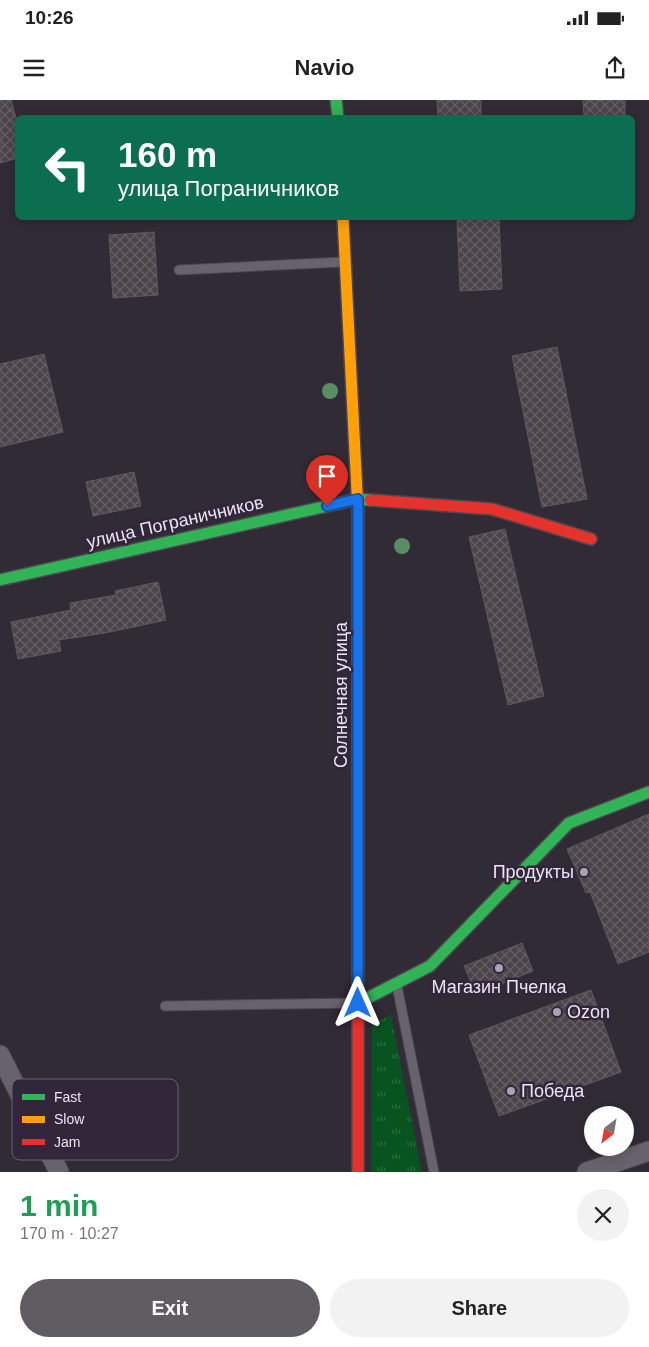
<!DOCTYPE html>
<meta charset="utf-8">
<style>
body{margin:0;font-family:Arial,sans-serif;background:#f2f2f2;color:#222;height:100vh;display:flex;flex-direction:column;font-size:19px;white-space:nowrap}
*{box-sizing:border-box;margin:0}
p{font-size:16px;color:#767676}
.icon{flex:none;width:28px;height:28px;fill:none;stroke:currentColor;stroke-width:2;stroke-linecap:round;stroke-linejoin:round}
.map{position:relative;height:1072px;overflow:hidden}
.drawer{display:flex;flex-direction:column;background:#fff;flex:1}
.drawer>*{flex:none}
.top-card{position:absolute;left:15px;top:15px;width:620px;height:105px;border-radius:8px;box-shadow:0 2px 12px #0003;background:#0b6e4f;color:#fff;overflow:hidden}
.needle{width:32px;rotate:211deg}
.tools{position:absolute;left:584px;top:1006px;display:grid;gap:10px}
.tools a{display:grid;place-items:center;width:50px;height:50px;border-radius:50%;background:#fff;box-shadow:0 2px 12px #0003;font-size:25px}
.pin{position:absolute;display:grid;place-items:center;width:42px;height:42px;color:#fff;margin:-51px -21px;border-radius:50% 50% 50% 0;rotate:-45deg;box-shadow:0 0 5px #0007}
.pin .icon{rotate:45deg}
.me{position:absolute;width:55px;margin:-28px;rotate:0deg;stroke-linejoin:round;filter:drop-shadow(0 0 4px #0008)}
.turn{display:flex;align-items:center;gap:18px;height:105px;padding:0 20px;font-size:22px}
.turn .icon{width:65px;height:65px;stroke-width:2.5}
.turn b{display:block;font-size:35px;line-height:42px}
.round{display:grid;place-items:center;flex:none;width:52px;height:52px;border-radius:26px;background:#f2f2f2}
.head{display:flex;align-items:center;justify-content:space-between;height:85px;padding:0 20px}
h1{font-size:30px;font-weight:700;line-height:38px;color:#1e9e55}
.button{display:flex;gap:10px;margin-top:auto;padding:10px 20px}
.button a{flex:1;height:58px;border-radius:30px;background:#5f5c62;color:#fff;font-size:20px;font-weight:700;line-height:58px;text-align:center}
.button a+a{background:#f2f2f2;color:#222}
.status{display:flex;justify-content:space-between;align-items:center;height:35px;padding:0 25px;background:#fff;direction:ltr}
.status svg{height:14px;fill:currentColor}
header{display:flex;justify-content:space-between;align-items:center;height:65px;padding:0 20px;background:#fff;font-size:22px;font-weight:700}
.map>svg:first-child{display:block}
.grass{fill:url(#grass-tufts)}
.building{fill:url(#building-cross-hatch);stroke:#60585e}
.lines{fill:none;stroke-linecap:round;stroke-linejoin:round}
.lane-casing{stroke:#4c4650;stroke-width:11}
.street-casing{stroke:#4c4650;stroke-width:21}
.fast-casing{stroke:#4c4650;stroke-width:14}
.slow-casing{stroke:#4c4650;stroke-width:14}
.jam-casing{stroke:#4c4650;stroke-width:14}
.lane{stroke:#67626c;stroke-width:9}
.street{stroke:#67626c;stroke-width:19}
.fast{stroke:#30b455;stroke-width:11}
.slow{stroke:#ff9f0a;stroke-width:11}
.jam{stroke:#e5322d;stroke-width:11}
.tree{fill:#598d63}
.route-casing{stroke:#114b97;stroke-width:12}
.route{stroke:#1a73e8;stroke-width:9}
.poi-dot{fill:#aaa3b0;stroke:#32263b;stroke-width:2}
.labels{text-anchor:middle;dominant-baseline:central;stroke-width:5;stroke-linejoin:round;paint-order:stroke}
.street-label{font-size:18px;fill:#ebe4f1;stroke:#32263b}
.poi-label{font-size:18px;fill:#ebe4f1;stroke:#32263b;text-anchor:start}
.key{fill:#32263b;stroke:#6a5f72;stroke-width:1}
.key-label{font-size:14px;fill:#ebe4f1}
</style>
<div class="status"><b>10:26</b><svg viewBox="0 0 49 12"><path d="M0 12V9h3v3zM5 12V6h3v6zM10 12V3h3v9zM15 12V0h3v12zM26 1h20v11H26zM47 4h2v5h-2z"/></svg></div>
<header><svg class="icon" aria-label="menu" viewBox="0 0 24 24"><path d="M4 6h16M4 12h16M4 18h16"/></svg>Navio<svg class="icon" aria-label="share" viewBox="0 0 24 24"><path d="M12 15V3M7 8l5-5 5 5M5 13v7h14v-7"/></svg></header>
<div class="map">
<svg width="649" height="1072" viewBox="0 0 649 1072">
<defs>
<pattern id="grass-tufts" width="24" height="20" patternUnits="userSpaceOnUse" patternTransform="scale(1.25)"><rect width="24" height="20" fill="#085421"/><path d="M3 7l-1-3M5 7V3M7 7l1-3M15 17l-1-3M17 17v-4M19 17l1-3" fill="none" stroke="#2c6c42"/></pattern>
<pattern id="building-cross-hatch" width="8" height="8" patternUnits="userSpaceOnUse" patternTransform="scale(1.25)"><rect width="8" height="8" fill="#4c444b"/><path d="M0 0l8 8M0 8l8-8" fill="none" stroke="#665f65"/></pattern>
</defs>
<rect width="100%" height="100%" fill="#312b36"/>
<polygon class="grass" points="391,915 422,1072 371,1072 372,924"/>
<g class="building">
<polygon points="0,0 11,0 18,25 18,58 0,63"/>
<polygon points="437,0 481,0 481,18 438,18"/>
<polygon points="583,0 625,0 625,18 584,18"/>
<polygon points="457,118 499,118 502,189 460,191"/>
<polygon points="154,132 158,195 113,198 109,135"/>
<polygon points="557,247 587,399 542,407 512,256"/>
<polygon points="44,254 63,332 0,347 0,264"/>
<polygon points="134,372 141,406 93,416 86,382"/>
<polygon points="505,429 544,596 508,605 469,437"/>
<polygon points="158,482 166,520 105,533 59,540 61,551 18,559 11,522 71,510 70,503 116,495 115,491"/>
<polygon points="649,714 649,852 618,864 590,792 586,793 567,749"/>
<polygon points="522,843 533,871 476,894 464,866"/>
<polygon points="591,890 621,972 499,1016 469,935"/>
</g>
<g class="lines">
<defs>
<g id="lane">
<polyline points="179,170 343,162"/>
<polyline points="397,886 434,1072"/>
<polyline points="165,906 355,903"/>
</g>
<g id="street">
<polyline points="0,955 59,1072"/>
<polyline points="587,1072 649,1051"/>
</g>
<g id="fast">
<polyline points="336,0 338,18"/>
<polyline points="358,412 358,861"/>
<polyline points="0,480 358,399 370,400"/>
<polyline points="358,903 430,866 569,723 649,692"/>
</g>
<polyline id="slow" points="343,118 358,412"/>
<g id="jam">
<polyline points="370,400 492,409 591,439"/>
<polyline points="358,861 358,1072"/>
</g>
</defs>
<use href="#lane" class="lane-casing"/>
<use href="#street" class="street-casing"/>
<use href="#fast" class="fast-casing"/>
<use href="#slow" class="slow-casing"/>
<use href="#jam" class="jam-casing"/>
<use href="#lane" class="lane"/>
<use href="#street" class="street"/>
<use href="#fast" class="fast"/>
<use href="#slow" class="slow"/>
<use href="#jam" class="jam"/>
</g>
<g class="tree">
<circle cx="330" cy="291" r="8"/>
<circle cx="402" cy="446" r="8"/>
</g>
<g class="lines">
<defs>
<polyline id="route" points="327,406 358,399 358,903"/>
</defs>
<use href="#route" class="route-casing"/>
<use href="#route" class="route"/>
</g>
<g class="poi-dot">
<circle cx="584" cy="772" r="5"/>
<circle cx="499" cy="868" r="5"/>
<circle cx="557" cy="912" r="5"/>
<circle cx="511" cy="991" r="5"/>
</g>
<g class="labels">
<g class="street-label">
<text transform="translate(175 422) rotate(-13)">улица Пограничников</text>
<text transform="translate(341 595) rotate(-90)">Солнечная улица</text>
</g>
<g class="poi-label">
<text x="574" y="772" text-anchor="end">Продукты</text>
<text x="499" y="887" text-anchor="middle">Магазин Пчелка</text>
<text x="567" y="912">Ozon</text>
<text x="521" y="991">Победа</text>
</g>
</g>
<rect x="12" y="979" width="166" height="81" rx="8" class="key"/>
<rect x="22" y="994" width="23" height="6" fill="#30b455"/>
<rect x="22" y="1016" width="23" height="7" fill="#ff9f0a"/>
<rect x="22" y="1039" width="23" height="6" fill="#e5322d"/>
<g class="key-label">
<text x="54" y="1002">Fast</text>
<text x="54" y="1024">Slow</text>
<text x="54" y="1047">Jam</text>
</g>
</svg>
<div class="tools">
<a><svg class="needle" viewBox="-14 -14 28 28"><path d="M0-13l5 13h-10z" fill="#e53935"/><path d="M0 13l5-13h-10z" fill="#767676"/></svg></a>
</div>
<div class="pin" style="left:327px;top:406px;background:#d93025"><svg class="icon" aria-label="arrive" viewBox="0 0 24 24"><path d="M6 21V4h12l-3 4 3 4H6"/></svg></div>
<svg class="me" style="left:358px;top:903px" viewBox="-20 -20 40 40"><path d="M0-17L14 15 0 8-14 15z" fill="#1a73e8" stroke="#fff" stroke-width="4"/></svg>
<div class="top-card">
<div class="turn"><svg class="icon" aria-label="left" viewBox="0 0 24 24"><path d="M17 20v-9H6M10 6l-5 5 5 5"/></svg><div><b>160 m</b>улица Пограничников</div></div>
</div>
</div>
<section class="drawer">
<div class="head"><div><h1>1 min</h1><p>170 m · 10:27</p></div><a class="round"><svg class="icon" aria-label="close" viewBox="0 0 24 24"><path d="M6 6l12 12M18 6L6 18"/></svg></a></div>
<div class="button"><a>Exit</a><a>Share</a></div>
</section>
